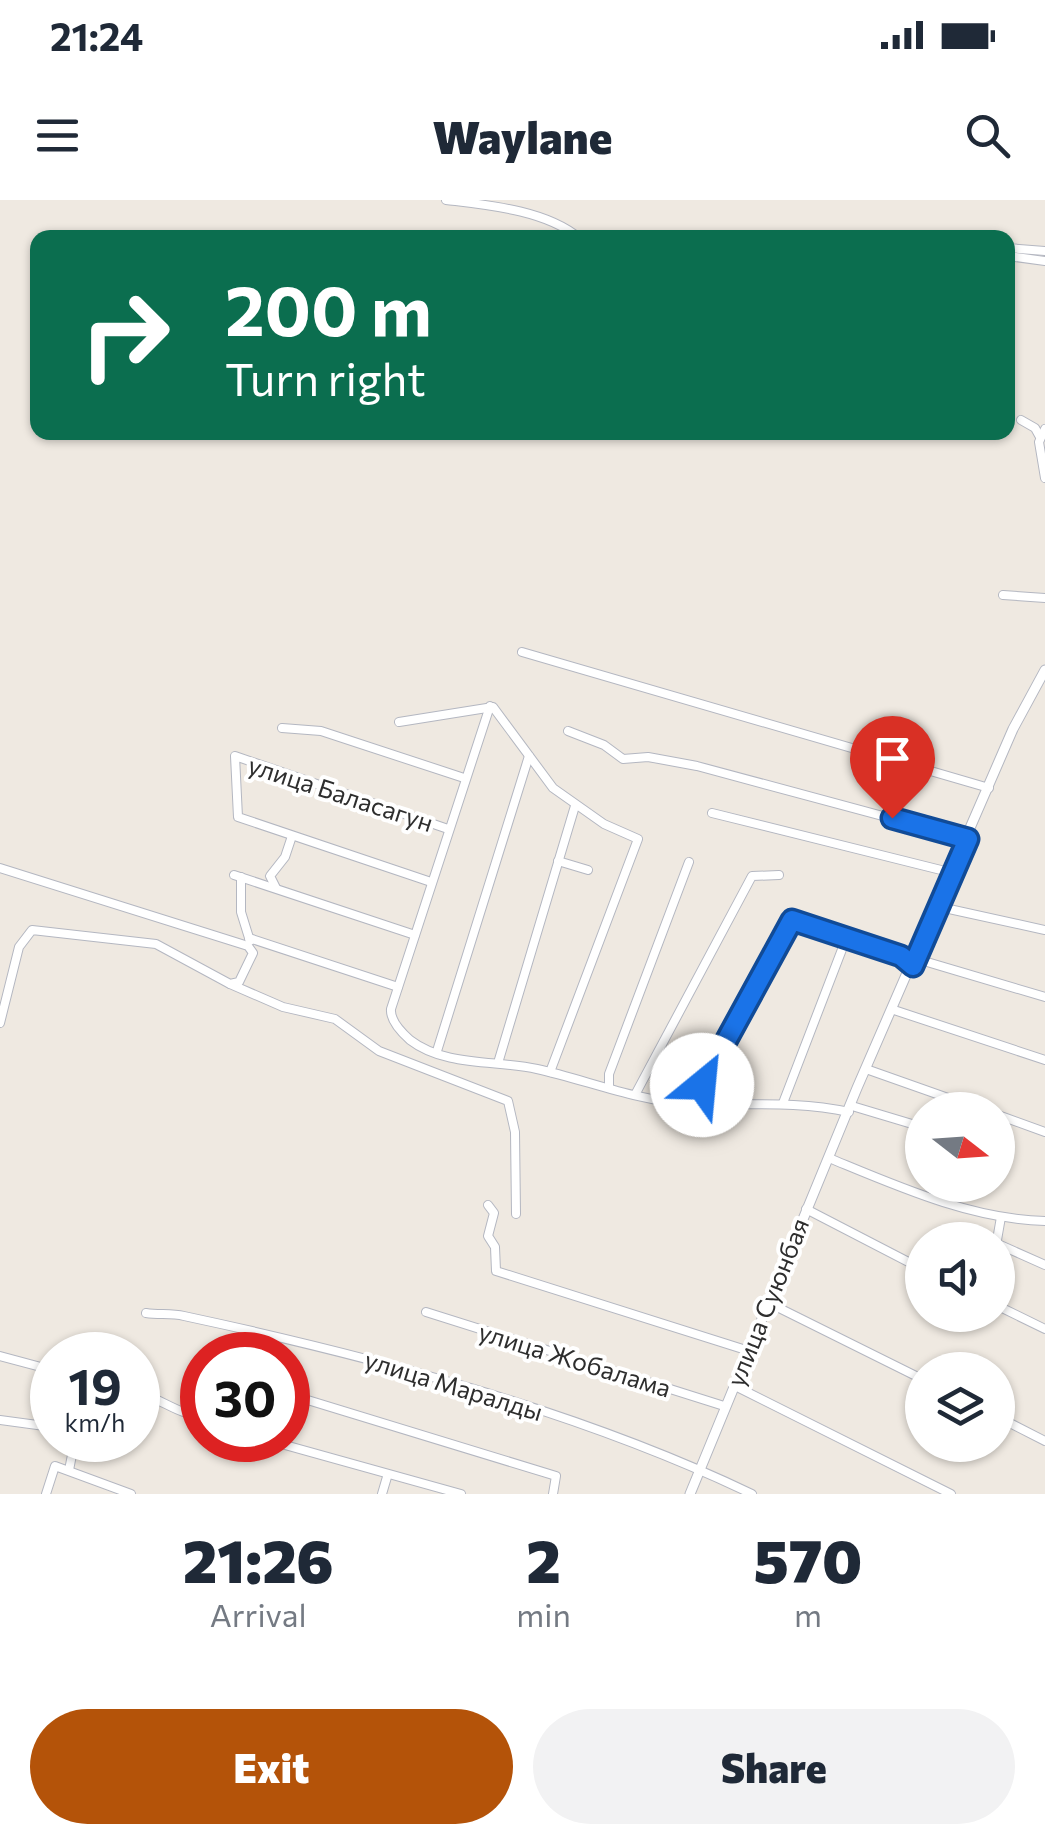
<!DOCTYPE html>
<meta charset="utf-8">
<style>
body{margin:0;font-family:Commissioner,sans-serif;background:#f2f2f3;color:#1f2937;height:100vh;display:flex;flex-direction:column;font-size:38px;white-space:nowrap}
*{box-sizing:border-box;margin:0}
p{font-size:32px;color:#747a83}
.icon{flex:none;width:55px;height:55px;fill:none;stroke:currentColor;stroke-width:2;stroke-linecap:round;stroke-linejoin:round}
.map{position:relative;height:1294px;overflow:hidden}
.sheet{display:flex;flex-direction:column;background:#fff;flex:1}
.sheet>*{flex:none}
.banner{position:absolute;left:30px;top:30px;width:985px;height:210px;border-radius:20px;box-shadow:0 2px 8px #0004;background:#0b6e4f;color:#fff;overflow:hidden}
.needle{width:65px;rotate:107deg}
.controls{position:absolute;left:905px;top:892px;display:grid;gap:20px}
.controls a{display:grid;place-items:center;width:110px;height:110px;border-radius:50%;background:#fff;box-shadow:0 2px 8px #0004;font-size:50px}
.speed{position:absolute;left:30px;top:1132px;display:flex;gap:20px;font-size:50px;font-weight:700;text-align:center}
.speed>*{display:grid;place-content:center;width:130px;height:130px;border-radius:50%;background:#fff;box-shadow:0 2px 8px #0004;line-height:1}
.speed small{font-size:25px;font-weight:400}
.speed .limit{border:15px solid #d22;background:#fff;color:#111}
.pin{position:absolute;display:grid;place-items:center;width:85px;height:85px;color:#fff;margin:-102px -42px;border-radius:50% 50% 50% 0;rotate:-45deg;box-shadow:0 0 10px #0007}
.pin .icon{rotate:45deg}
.me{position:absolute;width:110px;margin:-55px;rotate:28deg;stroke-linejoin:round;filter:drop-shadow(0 0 8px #0008)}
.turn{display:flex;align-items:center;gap:35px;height:210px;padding:0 30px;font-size:45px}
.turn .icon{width:130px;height:130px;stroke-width:2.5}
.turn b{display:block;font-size:70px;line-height:85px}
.eta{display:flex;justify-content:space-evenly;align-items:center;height:170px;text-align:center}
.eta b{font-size:60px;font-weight:800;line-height:70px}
.action{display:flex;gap:20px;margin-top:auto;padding:20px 30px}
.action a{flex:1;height:115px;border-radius:60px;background:#b45309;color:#fff;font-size:40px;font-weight:800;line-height:115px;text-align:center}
.action a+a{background:#f2f2f3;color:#1f2937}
.status{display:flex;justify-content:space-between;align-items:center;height:70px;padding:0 50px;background:#fff;direction:ltr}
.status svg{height:28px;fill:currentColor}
header{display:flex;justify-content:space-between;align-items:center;height:130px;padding:0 30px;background:#fff;font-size:45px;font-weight:800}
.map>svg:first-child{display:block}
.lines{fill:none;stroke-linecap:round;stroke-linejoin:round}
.minor-casing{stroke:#b4b7c1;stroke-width:10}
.tertiary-casing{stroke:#b4b7c1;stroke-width:11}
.minor{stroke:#fff;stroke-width:8}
.tertiary{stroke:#fff;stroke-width:9}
.route-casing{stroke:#114b97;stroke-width:25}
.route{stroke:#1a73e8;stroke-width:18}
.labels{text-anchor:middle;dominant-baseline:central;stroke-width:8;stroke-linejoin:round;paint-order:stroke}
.street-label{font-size:25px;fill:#2e2e2e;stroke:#fff}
</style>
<div class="status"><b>21:24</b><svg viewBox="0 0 49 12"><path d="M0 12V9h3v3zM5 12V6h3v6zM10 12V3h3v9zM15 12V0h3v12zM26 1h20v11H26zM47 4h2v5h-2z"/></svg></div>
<header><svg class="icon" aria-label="menu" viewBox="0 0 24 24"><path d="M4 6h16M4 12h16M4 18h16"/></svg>Waylane<svg class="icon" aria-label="search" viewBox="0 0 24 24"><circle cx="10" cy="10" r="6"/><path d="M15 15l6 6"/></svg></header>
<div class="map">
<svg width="1045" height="1294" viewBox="0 0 1045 1294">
<rect width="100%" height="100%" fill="#efe9e1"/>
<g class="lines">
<defs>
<g id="minor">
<path d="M 446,0 C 487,5 546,10 579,38"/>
<polyline points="1008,48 1045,51"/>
<polyline points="1008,56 1045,61"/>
<polyline points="1021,220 1035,228 1040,237"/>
<polyline points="1045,229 1039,242 1045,278"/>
<polyline points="1003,395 1045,398"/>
<polyline points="522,452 989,588"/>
<path d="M 490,506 L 391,809 C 390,820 401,832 410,840 C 445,867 497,860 537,869 C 586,880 638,901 688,904 C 743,906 795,900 849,912"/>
<polyline points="399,522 493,507 553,588 604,624 638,639 550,872"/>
<polyline points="282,528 321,531 464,578"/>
<polyline points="568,531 604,545 623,559 648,557 697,566 968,639"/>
<polyline points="712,613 953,673"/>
<polyline points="558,661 588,670"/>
<polyline points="0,668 248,746 253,753 239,782 230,784 156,744 32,730 19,747 0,823"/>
<polyline points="234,675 415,735"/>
<polyline points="241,677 241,712 250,741"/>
<polyline points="431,682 238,617 235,556 448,629"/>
<polyline points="276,688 270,676 285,657 292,636"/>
<polyline points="940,707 1045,730"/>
<polyline points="249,738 398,787"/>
<polyline points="917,759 1045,797"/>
<polyline points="230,784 283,807 335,819 379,851 508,901 515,932 516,1014"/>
<polyline points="894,810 1045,860"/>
<polyline points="437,851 529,556"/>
<polyline points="498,863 575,606"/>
<polyline points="866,869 982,910"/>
<polyline points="609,886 609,874 689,662"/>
<polyline points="636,893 752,676 779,675"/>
<polyline points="783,903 846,739"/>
<polyline points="695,904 792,720 901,756 913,766"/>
<polyline points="852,906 922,927"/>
<polyline points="998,915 1045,932"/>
<path d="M 829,958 C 897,986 970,1019 1045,1021"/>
<polyline points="488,1005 494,1013 488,1036 495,1047 496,1071 746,1150"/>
<polyline points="806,1009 922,1069"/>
<polyline points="997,1040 1001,1017"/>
<polyline points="998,1044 1045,1065"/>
<polyline points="767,1102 922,1179"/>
<polyline points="998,1106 1045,1129"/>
<polyline points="426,1112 724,1206"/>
<path d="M 146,1113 C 159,1115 171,1113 184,1116 C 371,1156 579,1211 752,1294"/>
<polyline points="0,1156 52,1170"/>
<polyline points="733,1185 951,1294"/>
<path d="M 138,1194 C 161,1197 178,1216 202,1215"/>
<polyline points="288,1194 556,1276 553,1294"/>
<polyline points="998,1217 1045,1241"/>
<polyline points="0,1220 52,1227"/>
<polyline points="267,1240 461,1294"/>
<polyline points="69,1270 75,1240"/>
<polyline points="46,1294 55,1266 131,1294"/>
<polyline points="382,1294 387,1277"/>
</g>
<polyline id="tertiary" points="690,1294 857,888 1013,529 1045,470"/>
</defs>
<use href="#minor" class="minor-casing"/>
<use href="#tertiary" class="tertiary-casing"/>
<use href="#minor" class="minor"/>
<use href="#tertiary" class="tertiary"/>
</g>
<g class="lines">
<defs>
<polyline id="route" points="702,885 792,720 901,756 913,766 968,639 892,618"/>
</defs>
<use href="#route" class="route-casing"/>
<use href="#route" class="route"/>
</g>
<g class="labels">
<g class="street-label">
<text transform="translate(341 593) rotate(18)">улица Баласагун</text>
<text transform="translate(767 1102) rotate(-68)">улица Суюнбая</text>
<text transform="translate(575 1159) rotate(17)">улица Жобалама</text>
<text transform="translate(454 1185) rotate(17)">улица Маралды</text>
</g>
</g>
</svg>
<div class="controls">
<a><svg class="needle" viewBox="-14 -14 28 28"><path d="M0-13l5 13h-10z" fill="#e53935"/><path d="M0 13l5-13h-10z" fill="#747a83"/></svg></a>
<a><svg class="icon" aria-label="sound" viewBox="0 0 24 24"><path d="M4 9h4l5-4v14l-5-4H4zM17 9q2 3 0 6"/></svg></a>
<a><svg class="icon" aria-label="layers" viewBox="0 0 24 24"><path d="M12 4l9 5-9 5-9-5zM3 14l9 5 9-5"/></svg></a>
</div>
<div class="speed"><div>19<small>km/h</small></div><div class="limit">30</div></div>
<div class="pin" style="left:892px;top:618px;background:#d93025"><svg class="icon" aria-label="arrive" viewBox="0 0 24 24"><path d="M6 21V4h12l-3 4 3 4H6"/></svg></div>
<svg class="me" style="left:702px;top:885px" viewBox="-20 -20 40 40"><circle r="19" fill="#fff"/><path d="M0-13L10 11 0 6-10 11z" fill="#1a73e8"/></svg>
<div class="banner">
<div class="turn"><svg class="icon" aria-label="right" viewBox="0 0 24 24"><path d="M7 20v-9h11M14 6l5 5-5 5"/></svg><div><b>200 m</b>Turn right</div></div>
</div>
</div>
<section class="sheet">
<div class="eta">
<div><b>21:26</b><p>Arrival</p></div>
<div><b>2</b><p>min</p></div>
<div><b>570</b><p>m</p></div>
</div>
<div class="action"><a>Exit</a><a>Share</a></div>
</section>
